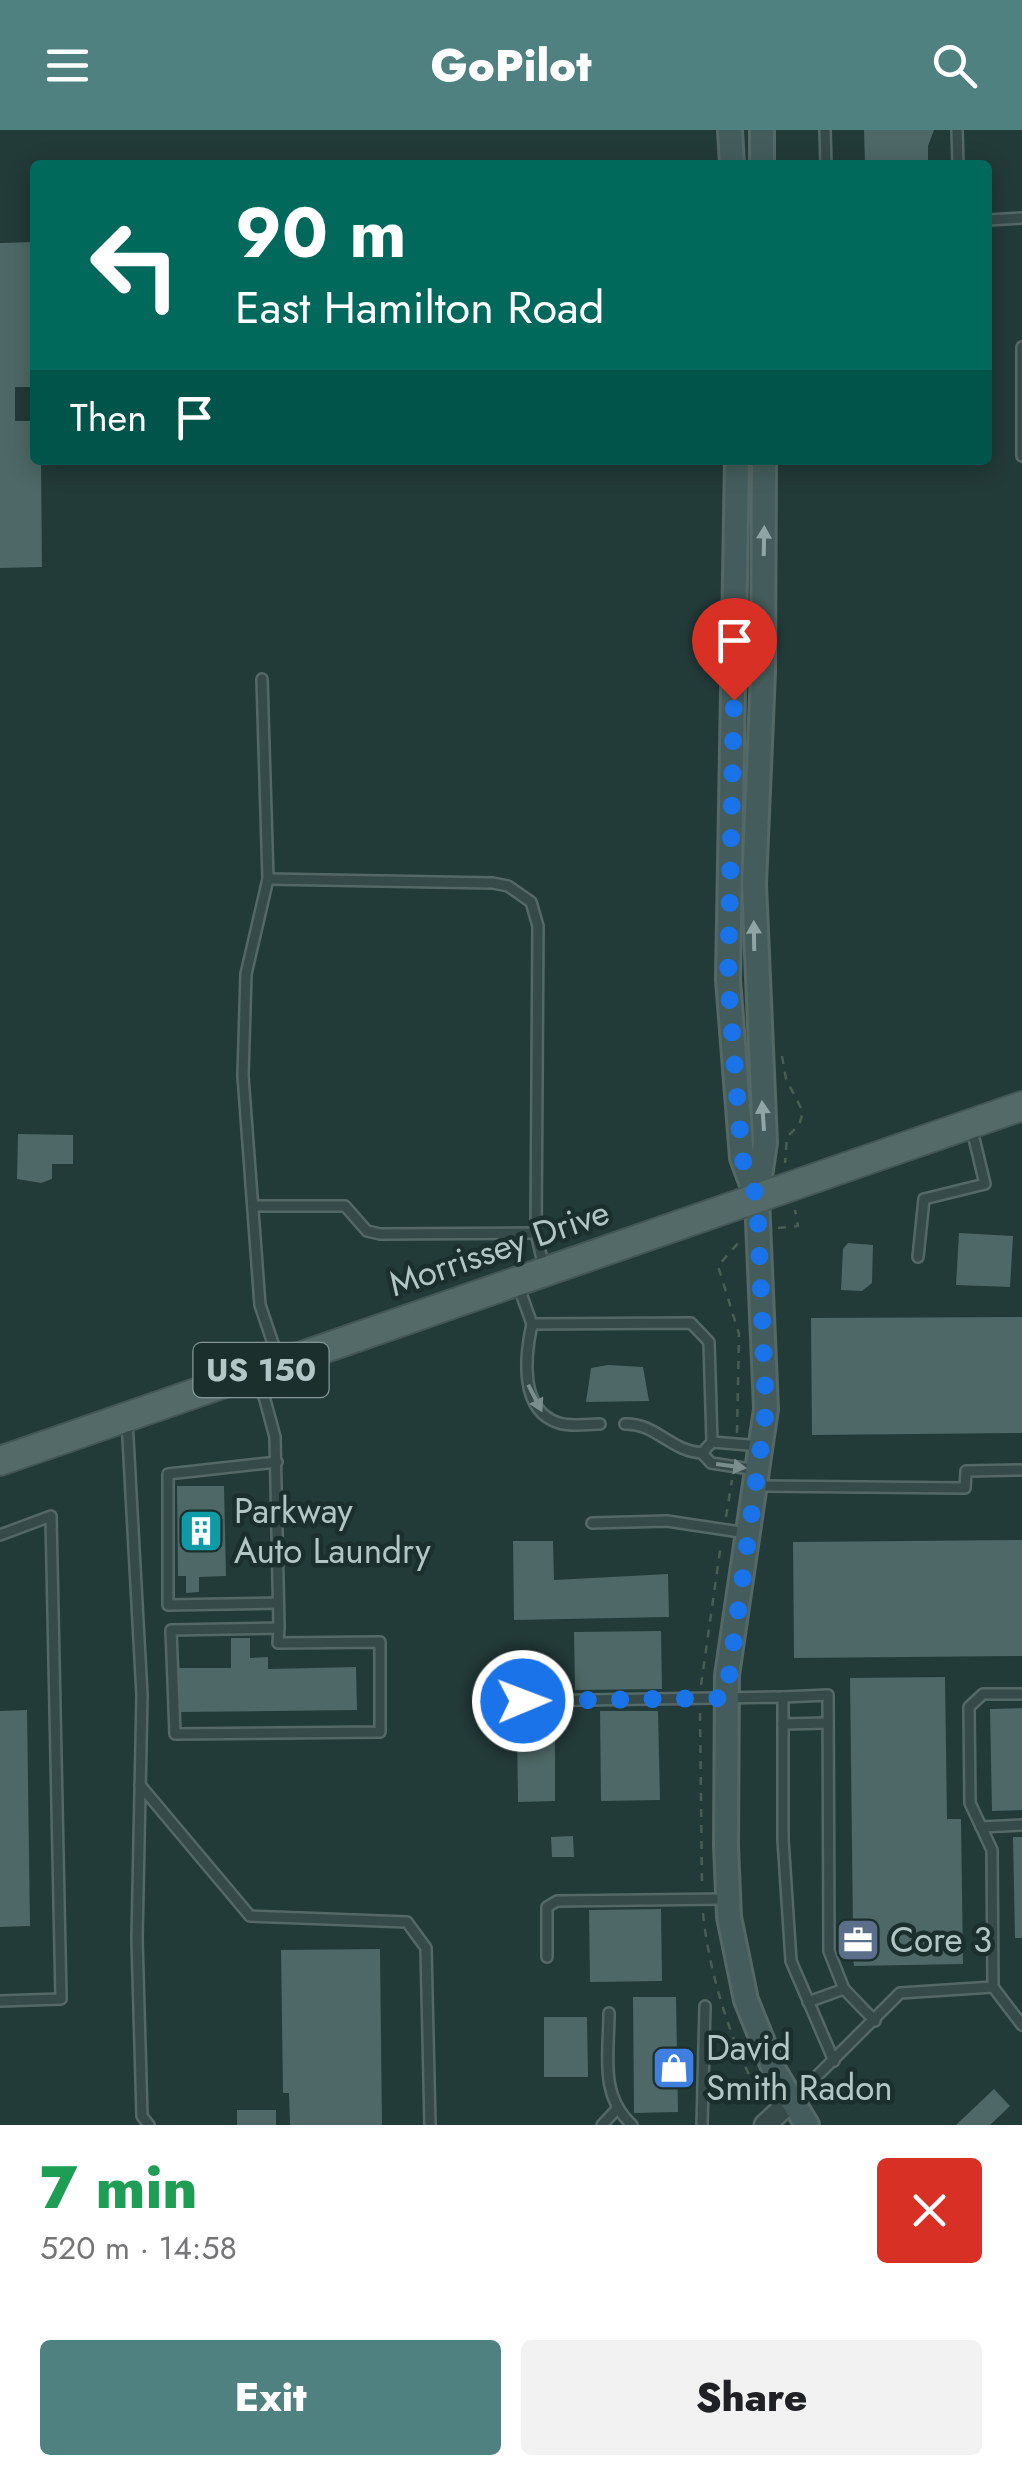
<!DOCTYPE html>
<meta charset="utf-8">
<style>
body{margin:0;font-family:Jost,sans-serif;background:#f2f2f2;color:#202124;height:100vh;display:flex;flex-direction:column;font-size:38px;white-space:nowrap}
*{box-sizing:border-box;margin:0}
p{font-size:32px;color:#757577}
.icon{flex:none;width:55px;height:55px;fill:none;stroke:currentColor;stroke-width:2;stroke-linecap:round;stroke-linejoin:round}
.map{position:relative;height:1995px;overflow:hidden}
.panel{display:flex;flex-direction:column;background:#fff;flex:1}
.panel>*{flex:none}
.hud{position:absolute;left:30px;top:30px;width:962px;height:305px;border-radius:10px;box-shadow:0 5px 25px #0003;background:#00695c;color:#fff;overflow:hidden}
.pin{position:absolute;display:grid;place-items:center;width:85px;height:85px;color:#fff;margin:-102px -42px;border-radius:50% 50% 50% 0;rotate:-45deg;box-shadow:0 0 10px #0007}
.pin .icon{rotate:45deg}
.me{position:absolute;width:110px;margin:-55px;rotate:89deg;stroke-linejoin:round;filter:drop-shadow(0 0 8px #0008)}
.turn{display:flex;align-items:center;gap:35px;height:210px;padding:0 40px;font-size:45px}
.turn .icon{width:130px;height:130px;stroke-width:2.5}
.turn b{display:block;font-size:70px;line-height:85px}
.then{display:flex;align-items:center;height:95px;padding:0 40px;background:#0003;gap:20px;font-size:38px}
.round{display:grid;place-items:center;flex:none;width:105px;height:105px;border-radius:10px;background:#f2f2f2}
.head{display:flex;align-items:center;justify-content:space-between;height:170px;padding:0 40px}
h1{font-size:60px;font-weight:800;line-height:75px;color:#1e9e55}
.action{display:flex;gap:20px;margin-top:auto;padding:20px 40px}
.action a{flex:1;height:115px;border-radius:10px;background:#4e8180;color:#fff;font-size:40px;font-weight:800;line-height:115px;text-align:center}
.action a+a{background:#f2f2f2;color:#202124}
header{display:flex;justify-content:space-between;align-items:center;height:130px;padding:0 40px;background:#4e8180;color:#fff;font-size:45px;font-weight:800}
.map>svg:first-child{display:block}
.building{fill:#4d6866}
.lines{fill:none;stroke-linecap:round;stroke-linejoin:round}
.service-casing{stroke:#546866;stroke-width:14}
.tertiary-casing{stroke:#546866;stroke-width:25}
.secondary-casing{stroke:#546866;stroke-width:28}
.primary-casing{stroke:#425655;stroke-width:32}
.path{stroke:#495e53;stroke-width:2.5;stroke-dasharray:8 8;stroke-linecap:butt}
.service{stroke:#364a49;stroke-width:9}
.tertiary{stroke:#364a49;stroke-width:20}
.secondary{stroke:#445d5c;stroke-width:22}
.primary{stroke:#546a68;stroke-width:28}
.oneway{fill:#90a6a6}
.oneway2{fill:#7a8e8d}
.route{stroke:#1a73e8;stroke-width:18;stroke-dasharray:0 32.4}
.labels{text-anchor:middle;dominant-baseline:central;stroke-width:9;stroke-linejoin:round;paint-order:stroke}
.shield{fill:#1b2f2d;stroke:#849997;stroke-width:2.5}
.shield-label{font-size:32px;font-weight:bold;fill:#b1c6c5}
.street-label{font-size:35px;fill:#b1c6c5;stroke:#1b2f2d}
.poi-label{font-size:35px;fill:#b1c6c5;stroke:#1b2f2d;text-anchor:start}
</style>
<header><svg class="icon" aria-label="menu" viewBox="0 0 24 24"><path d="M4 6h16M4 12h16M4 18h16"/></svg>GoPilot<svg class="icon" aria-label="search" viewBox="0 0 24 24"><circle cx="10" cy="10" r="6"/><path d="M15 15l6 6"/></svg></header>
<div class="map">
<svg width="1022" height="1995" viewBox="0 0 1022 1995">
<rect width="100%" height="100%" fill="#223a38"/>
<g class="building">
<polygon points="864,0 934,0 928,16 928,35 865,35"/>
<polygon points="35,112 35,257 15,257 15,291 35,291 35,330 41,330 42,437 0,438 0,113"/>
<polygon points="18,1004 73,1005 73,1034 52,1034 52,1049 41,1053 17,1049"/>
<polygon points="959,1103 1013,1106 1010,1157 956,1155"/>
<polygon points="848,1113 873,1115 872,1153 862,1161 841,1160 843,1119"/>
<polygon points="1022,1187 1022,1303 812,1305 811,1188"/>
<polygon points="608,1235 643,1237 649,1271 586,1272 591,1238"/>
<polygon points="177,1356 224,1356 226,1446 199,1447 199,1462 186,1463 186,1446 178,1446"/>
<polygon points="1022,1410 1022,1526 794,1528 793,1412"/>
<polygon points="513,1411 553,1411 554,1450 668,1444 669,1487 514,1490"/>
<polygon points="661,1501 662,1559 575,1560 574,1502"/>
<polygon points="231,1508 250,1508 250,1528 268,1527 268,1539 356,1537 357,1580 180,1582 179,1538 231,1538"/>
<polygon points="945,1547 947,1689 961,1689 963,1834 854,1836 849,1799 853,1799 850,1548"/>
<polygon points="1022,1578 1022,1680 992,1681 990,1579"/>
<polygon points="27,1580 30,1796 0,1797 0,1581"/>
<polygon points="600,1581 658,1581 660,1670 601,1671"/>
<polygon points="517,1599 555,1599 555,1671 518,1672"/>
<polygon points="573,1706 574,1727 552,1727 551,1707"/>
<polygon points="1013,1707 1022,1707 1022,1808 1015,1808"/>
<polygon points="661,1779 662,1851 590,1852 589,1780"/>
<polygon points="380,1819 382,1995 290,1995 289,1963 283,1963 281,1820"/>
<polygon points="633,1867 676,1867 678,1982 634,1983"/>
<polygon points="544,1887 587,1887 588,1947 544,1947"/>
<polygon points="994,1959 1010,1976 990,1995 956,1995"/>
<rect x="237" y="1980" width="39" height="15"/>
</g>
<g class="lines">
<defs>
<g id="service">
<polyline points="825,0 826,35"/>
<polyline points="957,0 958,35"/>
<polyline points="988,90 1022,88"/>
<polyline points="1022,217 1022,326"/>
<polyline points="262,549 268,749 246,844 243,946 260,1175 279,1231"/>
<polyline points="268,749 493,753 508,756 531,772 538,796 536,1103 544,1138"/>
<polyline points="253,1076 345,1076 367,1101 380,1104 536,1103"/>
<polyline points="918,1127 924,1069 985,1054 971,996"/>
<polyline points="518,1155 532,1194 691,1193 709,1212 712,1312"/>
<path d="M 532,1194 C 525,1226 519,1281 559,1293 C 571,1297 588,1294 600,1294"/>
<polyline points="258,1244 275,1307 279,1498 171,1500 175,1604 380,1602 380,1512 278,1513 279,1498"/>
<polyline points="127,1290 142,1565 137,1809 142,1986 149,1995"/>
<path d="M 625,1294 C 656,1293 670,1321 702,1323"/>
<polyline points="277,1332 168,1344 168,1475 278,1473"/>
<polyline points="757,1340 711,1333 702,1323 712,1312 761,1316"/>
<polyline points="758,1356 965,1358 966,1341 1022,1340"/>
<polyline points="592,1393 667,1391 747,1403"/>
<polyline points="0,1405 51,1386 61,1869 0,1871"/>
<polyline points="783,1567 828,1565 829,1821 844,1859 875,1891"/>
<polyline points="523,1571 783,1567 783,1709 791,1831 834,1931"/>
<polyline points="783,1594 828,1593"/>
<polyline points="140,1655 250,1786 407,1792 426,1818 430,1995"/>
<polyline points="981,1697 1022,1695"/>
<polyline points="547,1827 547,1777 557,1771 725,1769"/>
<polyline points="993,1857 1022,1895"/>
<polyline points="808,1872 844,1859"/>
<path d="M 609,1883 C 609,1924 599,1965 632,1995"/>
<polyline points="793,1970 900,1863 993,1857 992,1720 970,1673 969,1577 983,1564 1022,1564"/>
<polyline points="602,1995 616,1980"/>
<polyline points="702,1995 705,1876"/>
</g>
<polyline id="tertiary" points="765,1995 790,1972"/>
<g id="secondary">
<polyline points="730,0 732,35"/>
<polyline points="762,0 762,35"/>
<polyline points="737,330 728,850 742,1028 755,1063"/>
<polyline points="764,330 763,543 754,754 765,1012 757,1068 766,1279 727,1545 726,1715 729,1787 746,1870 775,1942 807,1995"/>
</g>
<polyline id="primary" points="0,1331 1022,976"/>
</defs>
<use href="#service" class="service-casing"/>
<use href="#tertiary" class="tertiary-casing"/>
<use href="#secondary" class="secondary-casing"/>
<use href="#primary" class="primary-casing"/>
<g class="path">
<polyline points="782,926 786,949 803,982 799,995 787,1007 785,1033"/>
<polyline points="778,1098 798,1096 795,1080"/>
<polyline points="737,1303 739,1204 718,1136 739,1112"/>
<polyline points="726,1387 732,1350"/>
<polyline points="701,1555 721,1414"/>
<polyline points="700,1583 702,1755"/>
<path d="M 703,1783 C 709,1845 733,1920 764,1973"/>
</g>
<use href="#service" class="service"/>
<use href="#tertiary" class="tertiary"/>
<use href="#secondary" class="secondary"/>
<use href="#primary" class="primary"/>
</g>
<defs><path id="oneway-solid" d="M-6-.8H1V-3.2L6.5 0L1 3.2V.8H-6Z" transform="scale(2.5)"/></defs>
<g class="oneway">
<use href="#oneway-solid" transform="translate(764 411) rotate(-89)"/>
<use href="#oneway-solid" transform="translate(754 806) rotate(-91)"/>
<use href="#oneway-solid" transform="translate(763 986) rotate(-94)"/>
</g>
<g class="oneway2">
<use href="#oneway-solid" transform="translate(535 1268) rotate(63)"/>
<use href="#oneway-solid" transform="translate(731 1336) rotate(8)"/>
</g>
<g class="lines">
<polyline class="route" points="523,1571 726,1568 766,1280 757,1068 742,1028 728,850 734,570"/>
</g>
<defs>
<symbol id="building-square" viewBox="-11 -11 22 22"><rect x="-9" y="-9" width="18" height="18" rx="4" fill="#0f9aa8" stroke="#1b2f2d"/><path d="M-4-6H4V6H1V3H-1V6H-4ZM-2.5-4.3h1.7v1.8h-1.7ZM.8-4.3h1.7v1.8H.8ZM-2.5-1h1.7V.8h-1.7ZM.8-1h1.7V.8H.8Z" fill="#fff"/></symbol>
<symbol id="office-square" viewBox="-11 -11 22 22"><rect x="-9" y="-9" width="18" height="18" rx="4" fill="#5c6f8a" stroke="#1b2f2d"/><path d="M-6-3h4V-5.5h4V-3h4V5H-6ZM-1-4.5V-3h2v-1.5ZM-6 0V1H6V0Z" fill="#fff"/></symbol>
<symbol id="shop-square" viewBox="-11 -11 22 22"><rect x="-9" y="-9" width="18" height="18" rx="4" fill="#3f7fe0" stroke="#1b2f2d"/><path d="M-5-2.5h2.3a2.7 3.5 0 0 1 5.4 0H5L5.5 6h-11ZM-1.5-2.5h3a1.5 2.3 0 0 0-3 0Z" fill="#fff"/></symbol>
</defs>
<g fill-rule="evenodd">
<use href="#building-square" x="176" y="1376" width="50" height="50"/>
<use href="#office-square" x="833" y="1785" width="50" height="50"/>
<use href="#shop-square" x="649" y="1913" width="50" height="50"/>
</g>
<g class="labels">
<rect class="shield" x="193.5" y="1213" width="135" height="54" rx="8"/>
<g class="shield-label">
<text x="261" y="1240">US 150</text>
</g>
<g class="street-label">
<text transform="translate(499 1118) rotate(-19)">Morrissey Drive</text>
</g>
<g class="poi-label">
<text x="234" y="1381">Parkway<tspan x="234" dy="40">Auto Laundry</tspan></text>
<text x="890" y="1810">Core 3</text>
<text x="706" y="1918">David<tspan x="706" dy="40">Smith Radon</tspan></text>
</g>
</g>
</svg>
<div class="pin" style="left:734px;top:570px;background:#d93025"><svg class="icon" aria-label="arrive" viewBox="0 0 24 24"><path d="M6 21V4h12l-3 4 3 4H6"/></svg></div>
<svg class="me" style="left:523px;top:1571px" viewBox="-20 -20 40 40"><circle r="17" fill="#1a73e8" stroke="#fff" stroke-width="3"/><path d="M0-11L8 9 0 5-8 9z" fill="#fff"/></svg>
<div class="hud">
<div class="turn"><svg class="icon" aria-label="left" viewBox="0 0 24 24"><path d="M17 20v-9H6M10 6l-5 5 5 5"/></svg><div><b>90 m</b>East Hamilton Road</div></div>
<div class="then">Then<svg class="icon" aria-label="arrive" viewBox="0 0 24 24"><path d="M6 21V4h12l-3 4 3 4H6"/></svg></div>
</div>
</div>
<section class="panel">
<div class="head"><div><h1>7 min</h1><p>520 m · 14:58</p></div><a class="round" style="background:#d93025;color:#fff"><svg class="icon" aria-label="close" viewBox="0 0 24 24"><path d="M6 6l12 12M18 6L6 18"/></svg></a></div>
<div class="action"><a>Exit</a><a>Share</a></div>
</section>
